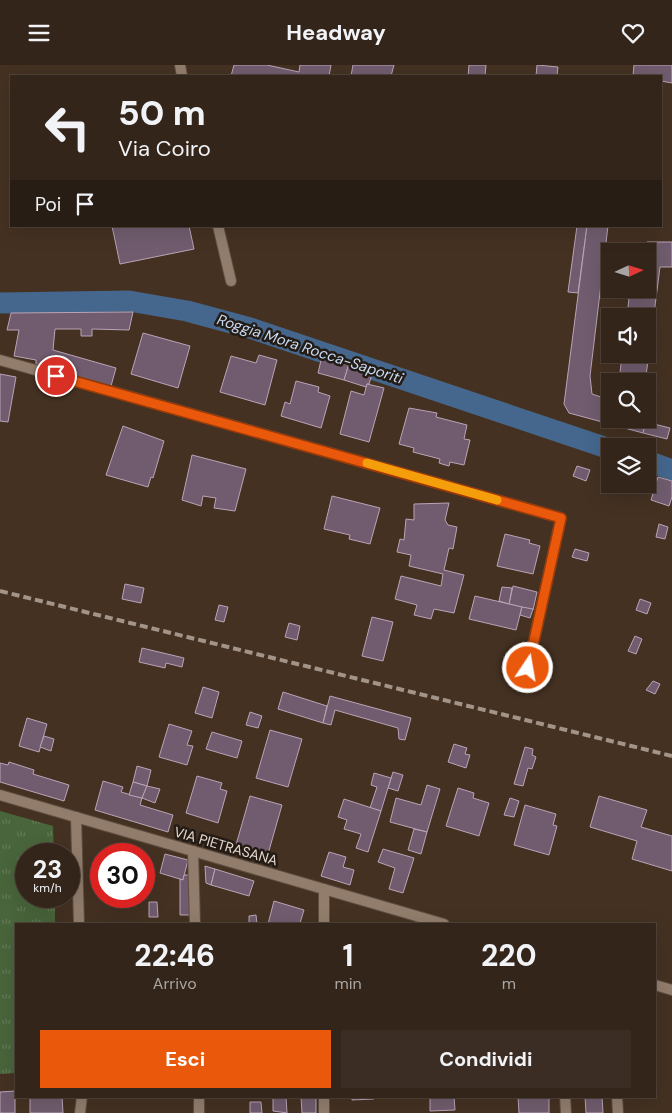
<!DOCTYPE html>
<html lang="it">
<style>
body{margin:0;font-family:"DM Sans",sans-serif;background:#3b2d23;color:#f1f3f6;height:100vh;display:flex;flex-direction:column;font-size:19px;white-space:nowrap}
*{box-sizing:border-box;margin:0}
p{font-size:16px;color:#a9a5a2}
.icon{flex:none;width:28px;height:28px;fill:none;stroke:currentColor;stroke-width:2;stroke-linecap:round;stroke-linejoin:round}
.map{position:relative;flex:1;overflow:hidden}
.sheet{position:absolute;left:15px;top:858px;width:641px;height:175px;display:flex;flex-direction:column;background:#33251a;border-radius:0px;box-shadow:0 5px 20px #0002,0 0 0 1px #4e4239}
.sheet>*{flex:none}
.banner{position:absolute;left:10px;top:10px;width:652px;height:152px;border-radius:0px;box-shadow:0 5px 20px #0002,0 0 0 1px #4e4239;background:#33251a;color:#f1f3f6;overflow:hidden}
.needle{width:32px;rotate:86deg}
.controls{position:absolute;left:601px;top:178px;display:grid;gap:10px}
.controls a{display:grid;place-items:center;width:55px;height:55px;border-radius:0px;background:#33251a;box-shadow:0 5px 20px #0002,0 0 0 1px #4e4239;font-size:25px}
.speed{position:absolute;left:15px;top:778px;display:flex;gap:10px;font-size:25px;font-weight:700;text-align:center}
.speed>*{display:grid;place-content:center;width:65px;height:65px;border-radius:50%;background:#33251a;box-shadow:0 5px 20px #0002,0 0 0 1px #4e4239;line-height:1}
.speed small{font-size:12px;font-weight:400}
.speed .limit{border:8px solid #d22;background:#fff;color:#111}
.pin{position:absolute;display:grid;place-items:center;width:42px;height:42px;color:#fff;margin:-21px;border:2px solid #fff;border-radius:50%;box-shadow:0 1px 5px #0007}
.me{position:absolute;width:55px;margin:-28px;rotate:12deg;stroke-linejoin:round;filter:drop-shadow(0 0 4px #0008)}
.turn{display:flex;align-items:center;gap:18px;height:105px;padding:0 25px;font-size:22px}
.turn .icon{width:65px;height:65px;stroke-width:2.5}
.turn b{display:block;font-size:35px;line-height:42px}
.then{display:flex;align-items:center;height:48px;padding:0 25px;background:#0003;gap:10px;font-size:19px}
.eta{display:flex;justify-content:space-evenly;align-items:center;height:85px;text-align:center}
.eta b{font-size:30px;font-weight:700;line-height:35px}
.primary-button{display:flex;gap:10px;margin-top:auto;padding:10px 25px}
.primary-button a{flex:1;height:58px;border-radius:0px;background:#ea580c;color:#fff;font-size:20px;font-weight:700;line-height:58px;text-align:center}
.primary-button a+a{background:#3b2d23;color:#f1f3f6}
header{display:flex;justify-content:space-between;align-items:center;height:65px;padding:0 25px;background:#33251a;font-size:22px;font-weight:700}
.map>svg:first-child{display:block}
.grass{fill:url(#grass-tufts)}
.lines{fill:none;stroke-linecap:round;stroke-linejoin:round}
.canal{stroke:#45678d;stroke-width:21}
.building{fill:#705c6e;stroke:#baa4b7}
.minor-casing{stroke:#5e4e41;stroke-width:12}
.minor{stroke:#927d6c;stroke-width:10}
.rail{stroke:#a39489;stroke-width:4;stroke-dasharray:8 4;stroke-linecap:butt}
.route-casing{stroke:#983908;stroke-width:12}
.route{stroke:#ea580c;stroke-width:9}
.slow{stroke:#f59e0b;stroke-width:9}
.labels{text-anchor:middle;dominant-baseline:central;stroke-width:5;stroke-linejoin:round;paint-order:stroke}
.street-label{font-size:14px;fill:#e4d8cf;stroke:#241b14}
.water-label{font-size:15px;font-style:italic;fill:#c6dbf4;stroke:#241b14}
</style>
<header><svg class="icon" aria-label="menu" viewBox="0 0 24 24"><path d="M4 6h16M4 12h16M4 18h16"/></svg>Headway<svg class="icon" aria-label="heart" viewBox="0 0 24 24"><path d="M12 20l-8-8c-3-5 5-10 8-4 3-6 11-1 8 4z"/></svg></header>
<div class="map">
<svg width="672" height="1048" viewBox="0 0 672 1048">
<defs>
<pattern id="grass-tufts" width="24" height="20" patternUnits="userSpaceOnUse" patternTransform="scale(1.25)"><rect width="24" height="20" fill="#49653b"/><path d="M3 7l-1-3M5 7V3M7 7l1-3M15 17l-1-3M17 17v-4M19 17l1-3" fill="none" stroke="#637a56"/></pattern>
</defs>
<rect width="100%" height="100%" fill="#443122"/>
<polygon class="grass" points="0,746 53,761 54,789 26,789 26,831 55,831 55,859 16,859 16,1008 0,1009"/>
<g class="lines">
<g class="canal">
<polyline points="0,238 129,236 187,246 250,263 610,384"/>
<polyline points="648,396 672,405"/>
</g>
</g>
<g class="building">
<polygon points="234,0 267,0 299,7 300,0 331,0 329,11 231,11"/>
<polygon points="353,0 394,0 391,11 351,11"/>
<polygon points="469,0 486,0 485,11 468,11"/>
<polygon points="537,0 558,2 557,11 536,11"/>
<polygon points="634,0 672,0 672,18 661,16 661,11 633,11"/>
<polygon points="112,161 189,161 194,184 120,199"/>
<polygon points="577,161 587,161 578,228 568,227"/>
<polygon points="587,161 608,161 590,311 592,329 610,335 610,354 647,354 643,368 569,348 564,339"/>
<polygon points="647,177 672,177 672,202 660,202 646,311 620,308 622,289 648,289 648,251 627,251 630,224 648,224"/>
<polygon points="133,247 129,265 92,264 92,271 81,271 81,264 55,264 53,285 116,303 111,321 36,299 36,295 14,291 19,265 7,265 11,248"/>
<polygon points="143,268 190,281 178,323 131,309"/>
<polygon points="259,290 277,295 265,340 220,327 231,291 256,298"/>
<polygon points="322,291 349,299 344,315 318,308"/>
<polygon points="349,299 373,306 369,319 367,319 366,322 344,315"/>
<polygon points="0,309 16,312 8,357 0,356"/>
<polygon points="296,316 319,322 318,327 330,331 321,363 281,351 285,337 290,339"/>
<polygon points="367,319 384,323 369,377 340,369 351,326 364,330"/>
<polygon points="409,343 437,348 436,352 467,360 464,374 470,375 464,400 450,397 449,401 442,399 439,398 440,394 413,387 414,383 399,379"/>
<polygon points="646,357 670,363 667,374 643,368"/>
<polygon points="123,361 164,376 153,413 151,412 148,422 106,410"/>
<polygon points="192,390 246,404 235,446 214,443 216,433 203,431 201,441 182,435"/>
<polygon points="577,401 590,405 586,416 573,411"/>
<polygon points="609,404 610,419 626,419 624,425 604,419"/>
<polygon points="658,412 672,416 672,432 669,441 651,435"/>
<polygon points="332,431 380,443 370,479 349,474 350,470 324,464"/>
<polygon points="449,438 445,455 448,460 457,462 453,484 449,483 444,505 464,510 454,548 434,544 431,554 414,550 417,540 395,534 401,511 441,521 443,509 409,501 411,490 397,487 400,474 404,475 406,454 414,455 414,439"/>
<polygon points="659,459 668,462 665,474 656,472"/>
<polygon points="505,469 530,475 529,478 540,481 533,509 497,501"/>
<polygon points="575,484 589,488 587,496 572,492"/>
<polygon points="125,519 144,523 141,538 122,534"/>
<polygon points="513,521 537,527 533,545 509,539"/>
<polygon points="502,522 512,523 509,539 499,536"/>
<polygon points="475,531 522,542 516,565 469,554"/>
<polygon points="640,534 651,538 647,549 636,545"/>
<polygon points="219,540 228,542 224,557 215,555"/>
<polygon points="522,542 533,544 530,553 520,550"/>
<polygon points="372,552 393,557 383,596 362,591"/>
<polygon points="289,558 300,561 297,575 285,572"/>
<polygon points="635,571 642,574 636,589 628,586"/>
<polygon points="142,583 184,593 182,602 166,598 165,603 139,597"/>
<polygon points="653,616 660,619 655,629 646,625"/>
<polygon points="203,622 219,627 212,653 195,648"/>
<polygon points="283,627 327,641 323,658 278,644"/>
<polygon points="330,631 411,653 405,675 399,674 398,663 335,645 331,660 323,658"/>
<polygon points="250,647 262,651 258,663 246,660"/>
<polygon points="27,653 47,659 39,687 19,681"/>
<polygon points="169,659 192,666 187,680 193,681 187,700 159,692"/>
<polygon points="270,665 302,674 288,722 256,713"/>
<polygon points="212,667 242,676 237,693 206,684"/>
<polygon points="44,671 54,674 51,686 40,682"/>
<polygon points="454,679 467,683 465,689 470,690 466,703 448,697"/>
<polygon points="525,682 533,684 532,690 536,692 532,704 528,703 523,721 514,719"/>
<polygon points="9,697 34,705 33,709 69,720 64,736 0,717 0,698 8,700"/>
<polygon points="137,701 151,705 147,721 133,717"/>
<polygon points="393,707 403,710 398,726 388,723"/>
<polygon points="374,708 391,713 381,746 370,743 377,722 371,720"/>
<polygon points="197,711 222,718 220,724 227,726 218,758 186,748"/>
<polygon points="103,716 123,722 121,727 142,733 140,740 173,750 168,767 95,745"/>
<polygon points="133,717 147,721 142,733 129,730"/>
<polygon points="427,720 440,724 427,767 390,757 396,733 421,740"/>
<polygon points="147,721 160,724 155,738 142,733"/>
<polygon points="458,723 474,728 473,733 489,738 479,771 446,761"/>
<polygon points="250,731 282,740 268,789 236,780"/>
<polygon points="599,731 647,745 641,762 672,771 672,806 632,794 637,776 590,762"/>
<polygon points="510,733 519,736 514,752 504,750"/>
<polygon points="344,734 381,746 368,787 356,783 361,769 344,764 347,755 338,752"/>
<polygon points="525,740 556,749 553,760 557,761 549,790 514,780"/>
<polygon points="414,764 427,767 421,789 408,785"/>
<polygon points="383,784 414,793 403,828 389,824 395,803 378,797"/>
<polygon points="329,787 346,792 343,802 354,805 350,820 321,811"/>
<polygon points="165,789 188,795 183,815 160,808"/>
<polygon points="205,801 215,804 211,820 206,818"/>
<polygon points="215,804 254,816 249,831 211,820"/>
<polygon points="184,810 190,810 190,850 180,850 180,814 183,815"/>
<polygon points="274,836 304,845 300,858 302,859 268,859"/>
<polygon points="149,837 157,837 158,852 149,852"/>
<polygon points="256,850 257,859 246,859 249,858 249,851"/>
<polygon points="15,1026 15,1048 0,1048 0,1027"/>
<polygon points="30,1031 62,1031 63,1048 30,1048"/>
<polygon points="301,1031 316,1031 316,1048 302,1048"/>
<polygon points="352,1031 374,1031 374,1034 352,1035"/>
<polygon points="430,1031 454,1031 455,1045 430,1046"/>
<polygon points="518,1031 549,1032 549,1048 519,1048"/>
<polygon points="585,1031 602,1031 603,1048 586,1048"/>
<polygon points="273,1032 286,1032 287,1048 273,1046"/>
<polygon points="250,1037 261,1037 262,1048 250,1048"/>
</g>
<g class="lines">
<defs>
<g id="minor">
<polyline points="180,0 182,11"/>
<polyline points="218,161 231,216"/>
<polyline points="0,295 561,453 528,603"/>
<polyline points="0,730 444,859"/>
<polyline points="76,752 79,859"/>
<polyline points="193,786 195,859"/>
<polyline points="324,859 324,824"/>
<polyline points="655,920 672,925"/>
<polyline points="199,1031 199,1048"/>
<polyline points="324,1031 324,1048"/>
<polyline points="565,1031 566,1048"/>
<polyline points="617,1031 618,1048"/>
<polyline points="80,1048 82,1031"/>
</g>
</defs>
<use href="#minor" class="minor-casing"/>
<use href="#minor" class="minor"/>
<polyline class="rail" points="0,526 672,691"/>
</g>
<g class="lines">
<defs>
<polyline id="route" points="56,311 561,453 528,603"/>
</defs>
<use href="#route" class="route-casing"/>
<use href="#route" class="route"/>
<polyline class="slow" points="367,398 497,435"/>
</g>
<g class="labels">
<g class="street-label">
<text transform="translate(226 781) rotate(16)">VIA PIETRASANA</text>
</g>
<g class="water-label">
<text transform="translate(310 284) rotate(18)">Roggia Mora Rocca-Saporiti</text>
</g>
</g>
</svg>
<div class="controls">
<a><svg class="needle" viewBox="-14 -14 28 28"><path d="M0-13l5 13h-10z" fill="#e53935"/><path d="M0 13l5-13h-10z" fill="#a9a5a2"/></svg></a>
<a><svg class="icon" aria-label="sound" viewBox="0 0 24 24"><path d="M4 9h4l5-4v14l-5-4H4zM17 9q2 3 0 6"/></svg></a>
<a><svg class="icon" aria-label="search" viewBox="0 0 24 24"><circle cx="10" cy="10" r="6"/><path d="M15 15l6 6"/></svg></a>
<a><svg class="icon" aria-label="layers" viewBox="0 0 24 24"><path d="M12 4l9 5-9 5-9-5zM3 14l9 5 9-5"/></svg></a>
</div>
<div class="speed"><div>23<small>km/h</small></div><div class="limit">30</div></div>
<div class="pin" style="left:56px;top:311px;background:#d93025"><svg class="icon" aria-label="arrive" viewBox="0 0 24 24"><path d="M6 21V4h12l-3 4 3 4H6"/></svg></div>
<svg class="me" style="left:528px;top:603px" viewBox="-20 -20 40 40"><circle r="17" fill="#ea580c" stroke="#fff" stroke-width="3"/><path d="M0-11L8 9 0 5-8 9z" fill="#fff"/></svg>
<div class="banner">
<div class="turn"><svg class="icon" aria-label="left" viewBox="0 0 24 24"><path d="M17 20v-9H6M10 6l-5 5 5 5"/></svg><div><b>50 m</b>Via Coiro</div></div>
<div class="then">Poi<svg class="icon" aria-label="arrive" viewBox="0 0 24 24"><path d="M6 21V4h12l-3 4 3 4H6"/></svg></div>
</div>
<section class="sheet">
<div class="eta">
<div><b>22:46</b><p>Arrivo</p></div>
<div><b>1</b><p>min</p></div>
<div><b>220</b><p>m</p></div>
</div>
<div class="primary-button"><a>Esci</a><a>Condividi</a></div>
</section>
</div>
